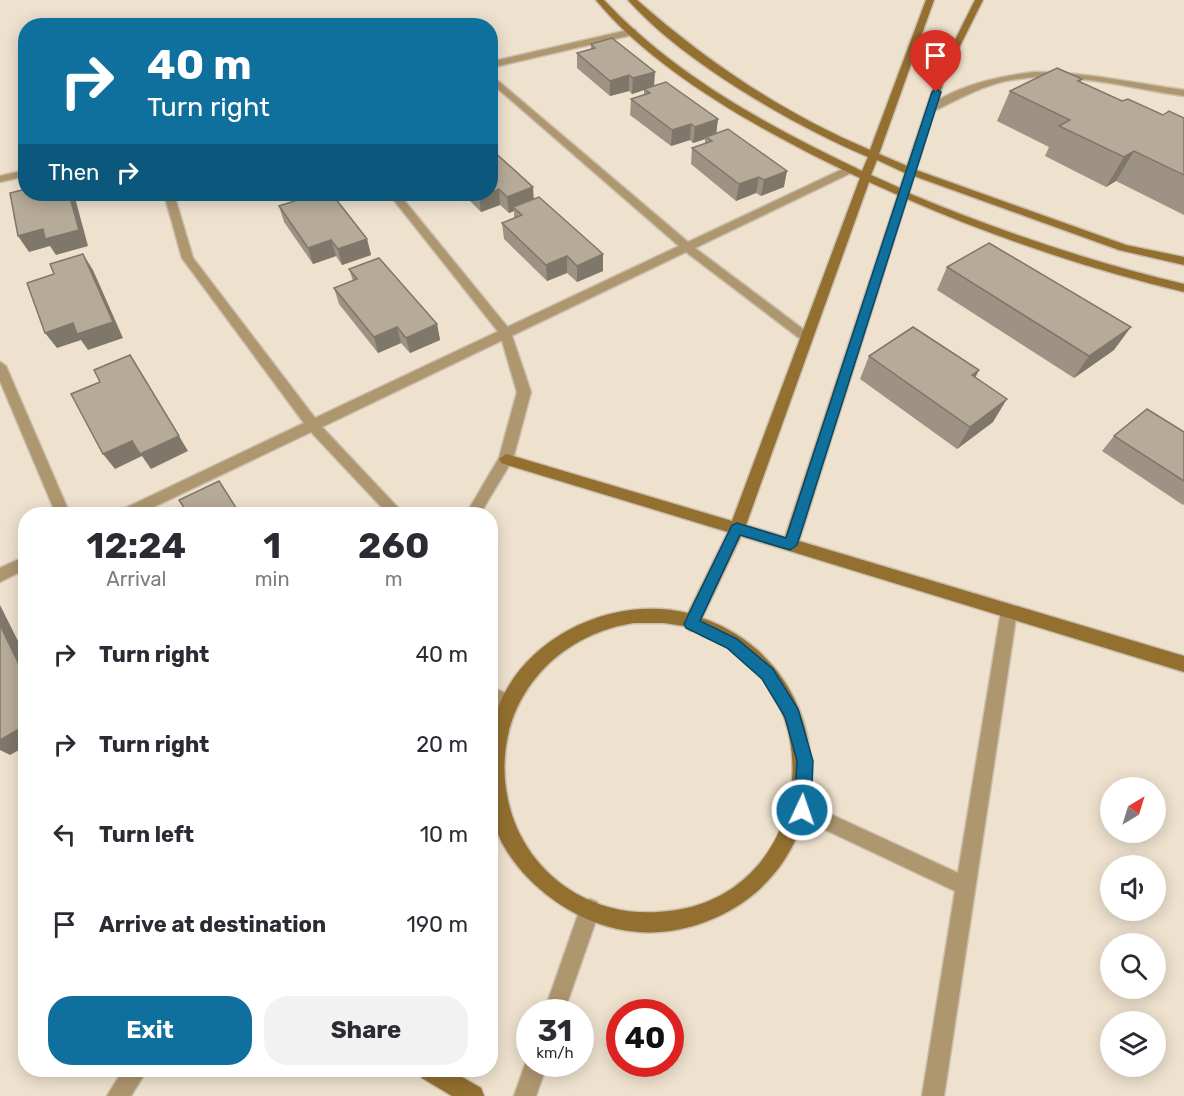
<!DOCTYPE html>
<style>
body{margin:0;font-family:Rubik,sans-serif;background:#f2f2f3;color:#2b2b33;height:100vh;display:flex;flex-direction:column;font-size:22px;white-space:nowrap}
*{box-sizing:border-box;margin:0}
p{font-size:20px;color:#7c7c81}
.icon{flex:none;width:33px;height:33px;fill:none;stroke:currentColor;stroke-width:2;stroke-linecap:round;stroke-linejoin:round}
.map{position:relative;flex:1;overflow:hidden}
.sheet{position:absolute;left:18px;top:507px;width:480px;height:570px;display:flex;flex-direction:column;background:#fff;border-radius:24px;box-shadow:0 3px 15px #0003}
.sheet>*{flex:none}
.guide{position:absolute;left:18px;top:18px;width:480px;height:183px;border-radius:24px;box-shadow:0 3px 15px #0003;background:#0f6f9d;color:#fff;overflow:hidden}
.needle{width:39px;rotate:38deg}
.controls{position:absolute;left:1100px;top:777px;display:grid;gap:12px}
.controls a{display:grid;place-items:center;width:66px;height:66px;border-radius:50%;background:#fff;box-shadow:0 3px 15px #0003;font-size:30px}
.speed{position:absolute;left:516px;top:999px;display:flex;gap:12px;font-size:30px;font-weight:700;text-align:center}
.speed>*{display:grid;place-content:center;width:78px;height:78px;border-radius:50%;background:#fff;box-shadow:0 3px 15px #0003;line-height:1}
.speed small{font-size:15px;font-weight:400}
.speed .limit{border:9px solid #d22;background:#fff;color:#111}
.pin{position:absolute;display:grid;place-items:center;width:51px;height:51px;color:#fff;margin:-62px -26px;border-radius:50% 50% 50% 0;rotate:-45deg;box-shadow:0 0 6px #0007}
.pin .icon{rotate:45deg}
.me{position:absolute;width:66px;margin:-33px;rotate:3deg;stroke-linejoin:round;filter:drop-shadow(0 0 4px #0008)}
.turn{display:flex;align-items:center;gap:21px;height:126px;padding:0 30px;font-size:27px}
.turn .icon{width:78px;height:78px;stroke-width:2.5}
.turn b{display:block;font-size:42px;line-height:51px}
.then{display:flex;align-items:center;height:57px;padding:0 30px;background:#0003;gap:12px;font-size:22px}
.eta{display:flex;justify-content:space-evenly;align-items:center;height:102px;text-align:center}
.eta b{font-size:36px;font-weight:700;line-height:42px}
.button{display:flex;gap:12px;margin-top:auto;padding:12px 30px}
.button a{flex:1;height:69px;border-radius:24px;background:#0f6f9d;color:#fff;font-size:24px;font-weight:700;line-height:69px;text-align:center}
.button a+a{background:#f2f2f3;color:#2b2b33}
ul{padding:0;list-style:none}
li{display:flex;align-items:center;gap:18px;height:90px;padding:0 30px}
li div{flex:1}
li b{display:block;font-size:22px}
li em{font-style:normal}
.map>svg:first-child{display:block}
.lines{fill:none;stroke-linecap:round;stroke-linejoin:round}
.lane-casing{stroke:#cabead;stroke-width:3}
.street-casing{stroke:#cabead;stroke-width:3}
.secondary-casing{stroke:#cabead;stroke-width:3}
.lane{fill:#ae966f;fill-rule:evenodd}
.street{fill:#ae966f;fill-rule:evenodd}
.secondary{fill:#936f30;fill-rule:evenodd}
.wall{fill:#9d9283}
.shaded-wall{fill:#7f776a}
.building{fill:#b6aa98;stroke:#7f776a;stroke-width:1.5}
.route{fill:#0f6f9d;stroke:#0a4866;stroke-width:1.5}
</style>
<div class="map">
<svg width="1184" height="1096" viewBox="0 0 1184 1096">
<rect width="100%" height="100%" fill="#eee1ce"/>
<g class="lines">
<defs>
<g id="lane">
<polygon points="490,74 688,242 847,167 855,167 855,171 695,248 811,335 811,341 803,341 686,252 322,427 404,514 388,514 311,432 139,514 119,514 121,510 304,423 182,258 164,194 174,194 193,258 315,418 679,246 490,82"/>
<polygon points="26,556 26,569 0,582 0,568"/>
</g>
<g id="street">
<polygon points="633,29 636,30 636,34 490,68 490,62"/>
<path d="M 1034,72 C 1085,72 1134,83 1184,90 L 1184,96 C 1127,88 1068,70 1011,80 C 983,85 959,99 934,111 L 926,109 C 953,86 1000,76 1034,72 Z"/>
<polygon points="26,170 26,176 0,182 0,176"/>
<polygon points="389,194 399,194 510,330 531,392 513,459 480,514 466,514 499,458 517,392 500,334"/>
<polygon points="0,362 6,366 70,514 56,514 0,381"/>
<polygon points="1009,604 1015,606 1017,611 944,1096 922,1096 955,891 796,816 793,810 796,804 802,801 958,873 1001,611 1003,606"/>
<polygon points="490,687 513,696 515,702 513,708 507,710 490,703"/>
<polygon points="590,899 597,902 600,909 564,1012 544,1012 580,909 583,902"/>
<polygon points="528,1056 530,1064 547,1064 536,1096 514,1096"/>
<polygon points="123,1070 147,1070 131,1096 107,1096"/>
</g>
<g id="secondary">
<path d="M 596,0 L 604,0 C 675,76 770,127 862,171 L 868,157 C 791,124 683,62 628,0 L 637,0 C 706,61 784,114 870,150 L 926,0 L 934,0 L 879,154 L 907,166 L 938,74 L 975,0 L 983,0 L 946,74 L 916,170 L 1126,245 L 1184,257 L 1184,265 L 1119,250 L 914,176 L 909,193 L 913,195 C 1002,232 1091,262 1184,284 L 1184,292 C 1088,269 997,238 907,199 L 799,541 L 1184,656 L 1184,672 L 741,536 L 702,618 C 845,668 848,869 705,922 C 673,934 638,936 606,926 C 554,911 496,861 490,804 C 489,793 490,780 490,769 C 490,757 489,745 491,734 C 505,645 606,593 688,613 L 728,532 L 501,463 L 499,459 L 506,454 L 732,521 L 860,178 C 773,137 657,75 596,0 ZM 877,160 L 905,173 L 900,188 L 871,175 ZM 869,182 L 898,195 L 785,537 L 746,525 ZM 634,623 L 664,623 L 684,626 L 691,631 L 695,629 C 843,683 816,905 658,912 C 629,914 601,908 575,893 C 541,873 516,839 508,800 C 489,712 548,636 634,623 Z"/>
<polygon points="419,1070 450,1070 481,1088 484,1096 452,1096 422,1078"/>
</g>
</defs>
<use href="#lane" class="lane-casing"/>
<use href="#street" class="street-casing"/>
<use href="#secondary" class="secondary-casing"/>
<use href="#lane" class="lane"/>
<use href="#street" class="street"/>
<use href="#secondary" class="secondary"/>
</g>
<g class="wall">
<polygon points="591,44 654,85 718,119 716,133 784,187 761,196 756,193 736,201 691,164 692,148 705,144 705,139 693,143 690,140 671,146 630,115 631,99 644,94 644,90 632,94 629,91 610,96 577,68 577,53 591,49"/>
<polygon points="1082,79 1080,82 1122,101 1163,115 1184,118 1184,215 1116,181 1106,187 1045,156 1049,147 997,121 1010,91"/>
<polygon points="490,148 533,187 533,199 603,254 603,271 577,282 567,273 547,281 504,239 502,223 514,218 514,211 509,213 500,205 481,212 463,194 490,194"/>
<polygon points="295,194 332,194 367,239 371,255 342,265 336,256 313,264 284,222 279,206 298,200"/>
<polygon points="947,267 1114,350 1074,378 937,290"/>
<polygon points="349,269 437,324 440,340 410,353 401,343 378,353 339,304 334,288 353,281"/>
<polygon points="869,356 979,370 975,378 993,422 957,449 860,379"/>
<polygon points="1184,432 1184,504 1183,505 1102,451 1114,436"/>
</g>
<g class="shaded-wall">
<polygon points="655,72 654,87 644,89 644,90 632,94 633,78"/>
<polygon points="629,75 629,91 610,96 610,81"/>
<polygon points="718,119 716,135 706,137 705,139 693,143 695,127"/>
<polygon points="691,124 690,140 671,146 672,130"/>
<polygon points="1134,151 1116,181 1106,187 1124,157"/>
<polygon points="787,171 784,187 761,196 764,180"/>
<polygon points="759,177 756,193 736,201 739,184"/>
<polygon points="533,187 534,203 513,207 514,211 509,213 507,197"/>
<polygon points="499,189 500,205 481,212 479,196 485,194 490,194 490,192"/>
<polygon points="69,194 74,194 88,246 56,255 50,246 29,252 18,236"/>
<polygon points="367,239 371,255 342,265 338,249"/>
<polygon points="331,240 336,256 313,264 308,248"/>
<polygon points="83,254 93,270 123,338 88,350 81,340 57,348 45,333"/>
<polygon points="603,254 603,271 577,282 577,266"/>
<polygon points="567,256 567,273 547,281 546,265"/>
<polygon points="437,324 440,340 410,353 406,338"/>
<polygon points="397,327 401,343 378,353 374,337"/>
<polygon points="1131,327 1114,350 1074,378 1089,356"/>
<polygon points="979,370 967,393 972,375"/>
<polygon points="140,371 188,451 151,469 142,456 115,469 103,454"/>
<polygon points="1007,399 993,422 957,449 970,427"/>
<polygon points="0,605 26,657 26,679 0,625"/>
<polygon points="26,725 26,746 10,755 0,750 0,740"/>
</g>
<g class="building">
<polygon points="612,38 655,72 633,78 629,75 610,81 577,53 595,48 591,44"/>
<polygon points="1057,68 1082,79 1078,81 1122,101 1128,99 1163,115 1169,111 1184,118 1184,175 1134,151 1124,157 1059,126 1070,120 1010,91"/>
<polygon points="666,82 718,119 695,127 691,124 672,130 631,99 650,93 644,89"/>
<polygon points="728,129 787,171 764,180 759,177 739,184 692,148 712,141 706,137"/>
<polygon points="490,148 533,187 507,197 499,189 490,192"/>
<polygon points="26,189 26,194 69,194 79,230 45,239 43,229 18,236 10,193"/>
<polygon points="296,194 332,194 367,239 338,249 331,240 308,248 279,206 301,199"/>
<polygon points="539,197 603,254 577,266 567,256 546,265 502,223 522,215 513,207"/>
<polygon points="989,243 1131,327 1089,356 947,267"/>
<polygon points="83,254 113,322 77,334 73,323 45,333 27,283 54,274 50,264"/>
<polygon points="379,258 437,324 406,338 397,327 374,337 334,288 357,279 349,269"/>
<polygon points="913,327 979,370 972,375 1007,399 970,427 869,356"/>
<polygon points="130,355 179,436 140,454 132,441 103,454 71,394 100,382 94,370"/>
<polygon points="1147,409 1184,432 1184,481 1114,436"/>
<polygon points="219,481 240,514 188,514 179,500"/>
<polygon points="0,625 26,679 26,725 0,740"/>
</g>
<polygon class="route" points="936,89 941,92 797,545 790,550 740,535 700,621 737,639 773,669 798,709 813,761 811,810 808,816 802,818 797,816 794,810 797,761 785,717 762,679 727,648 686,628 684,624 732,525 737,523 786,538 932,92"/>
</svg>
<div class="controls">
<a><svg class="needle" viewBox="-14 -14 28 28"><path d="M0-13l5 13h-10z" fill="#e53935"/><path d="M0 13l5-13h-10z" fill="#7c7c81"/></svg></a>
<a><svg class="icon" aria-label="sound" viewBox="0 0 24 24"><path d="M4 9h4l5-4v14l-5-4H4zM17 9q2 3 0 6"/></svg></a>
<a><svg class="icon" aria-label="search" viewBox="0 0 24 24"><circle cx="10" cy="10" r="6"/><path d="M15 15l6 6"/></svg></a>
<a><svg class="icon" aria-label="layers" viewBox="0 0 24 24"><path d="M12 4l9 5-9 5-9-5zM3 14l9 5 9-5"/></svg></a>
</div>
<div class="speed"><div>31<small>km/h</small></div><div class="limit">40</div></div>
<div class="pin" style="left:936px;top:92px;background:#d93025"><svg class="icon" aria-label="arrive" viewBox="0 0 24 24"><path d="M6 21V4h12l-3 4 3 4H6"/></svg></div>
<svg class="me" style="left:802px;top:810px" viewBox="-20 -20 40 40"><circle r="17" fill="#0f6f9d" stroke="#fff" stroke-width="3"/><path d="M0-11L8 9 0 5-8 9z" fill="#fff"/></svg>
<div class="guide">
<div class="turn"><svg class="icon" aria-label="right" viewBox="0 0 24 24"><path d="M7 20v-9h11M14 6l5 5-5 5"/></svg><div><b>40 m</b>Turn right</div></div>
<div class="then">Then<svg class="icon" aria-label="right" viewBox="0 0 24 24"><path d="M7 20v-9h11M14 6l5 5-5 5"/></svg></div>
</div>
<section class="sheet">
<div class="eta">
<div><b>12:24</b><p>Arrival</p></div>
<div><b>1</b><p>min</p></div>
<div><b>260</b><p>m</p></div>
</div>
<ul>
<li><svg class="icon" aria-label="right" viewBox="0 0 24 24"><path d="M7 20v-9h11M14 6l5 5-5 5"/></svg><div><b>Turn right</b></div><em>40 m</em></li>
<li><svg class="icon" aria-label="right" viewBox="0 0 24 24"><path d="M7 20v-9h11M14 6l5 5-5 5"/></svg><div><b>Turn right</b></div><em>20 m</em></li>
<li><svg class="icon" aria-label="left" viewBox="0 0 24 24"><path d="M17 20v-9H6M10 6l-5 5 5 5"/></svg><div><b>Turn left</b></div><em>10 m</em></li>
<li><svg class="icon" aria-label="arrive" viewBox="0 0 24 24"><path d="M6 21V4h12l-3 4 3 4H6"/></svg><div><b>Arrive at destination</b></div><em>190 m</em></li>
</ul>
<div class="button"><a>Exit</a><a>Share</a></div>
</section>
</div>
